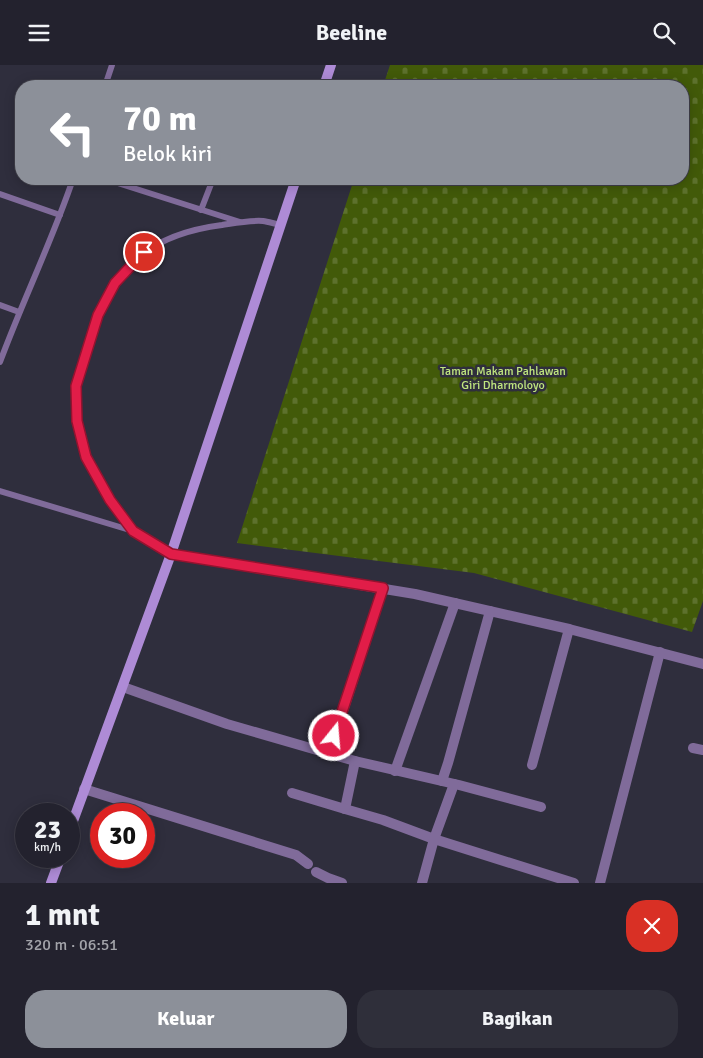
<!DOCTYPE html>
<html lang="id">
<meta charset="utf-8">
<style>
body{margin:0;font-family:Signika,sans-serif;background:#2f2f3a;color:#f1f3f6;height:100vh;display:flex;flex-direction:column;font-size:19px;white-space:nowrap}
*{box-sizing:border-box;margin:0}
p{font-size:16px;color:#a3a4aa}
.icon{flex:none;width:28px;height:28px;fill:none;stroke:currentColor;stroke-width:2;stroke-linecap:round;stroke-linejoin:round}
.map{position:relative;height:818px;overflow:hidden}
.sheet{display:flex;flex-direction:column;background:#23222e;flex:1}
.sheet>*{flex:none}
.guide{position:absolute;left:15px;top:15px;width:674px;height:105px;border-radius:20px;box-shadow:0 2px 12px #0003,0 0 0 1px #403f4a;background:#8c9099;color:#fff;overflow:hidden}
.speed{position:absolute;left:15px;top:738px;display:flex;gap:10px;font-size:25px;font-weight:700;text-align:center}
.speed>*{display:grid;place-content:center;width:65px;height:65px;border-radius:50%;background:#23222e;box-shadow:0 2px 12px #0003,0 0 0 1px #403f4a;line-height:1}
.speed small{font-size:12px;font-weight:400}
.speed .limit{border:8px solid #d22;background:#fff;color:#111}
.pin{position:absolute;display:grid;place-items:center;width:42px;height:42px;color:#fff;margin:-21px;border:2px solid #fff;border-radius:50%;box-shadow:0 1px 5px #0007}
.me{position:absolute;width:55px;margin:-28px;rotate:17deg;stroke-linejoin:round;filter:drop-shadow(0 0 4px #0008)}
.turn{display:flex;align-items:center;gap:18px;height:105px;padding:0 25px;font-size:22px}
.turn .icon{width:65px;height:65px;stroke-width:2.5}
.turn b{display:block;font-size:35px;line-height:42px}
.round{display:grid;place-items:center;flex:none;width:52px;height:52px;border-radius:20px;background:#2f2f3a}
.head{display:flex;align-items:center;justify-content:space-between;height:85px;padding:0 25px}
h1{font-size:30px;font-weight:700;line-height:38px}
.action{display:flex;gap:10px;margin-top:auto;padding:10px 25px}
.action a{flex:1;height:58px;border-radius:20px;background:#8c9099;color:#fff;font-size:20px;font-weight:700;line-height:58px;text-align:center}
.action a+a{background:#2f2f3a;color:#f1f3f6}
header{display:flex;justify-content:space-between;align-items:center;height:65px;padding:0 25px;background:#23222e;font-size:22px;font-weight:700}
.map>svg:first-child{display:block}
.cemetery{fill:url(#cemetery-stones)}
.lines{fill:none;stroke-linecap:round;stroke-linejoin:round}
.service{stroke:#806b9a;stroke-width:6}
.minor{stroke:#806b9a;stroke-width:10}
.secondary{stroke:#ae8bd6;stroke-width:10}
.route-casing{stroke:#92132f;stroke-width:12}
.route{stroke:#e11d48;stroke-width:9}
.labels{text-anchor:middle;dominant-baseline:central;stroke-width:5;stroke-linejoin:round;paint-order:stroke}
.park-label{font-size:12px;fill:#c0e67f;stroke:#2f2e3d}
</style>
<header><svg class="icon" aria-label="menu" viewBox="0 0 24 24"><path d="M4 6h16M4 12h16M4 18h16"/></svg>Beeline<svg class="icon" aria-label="search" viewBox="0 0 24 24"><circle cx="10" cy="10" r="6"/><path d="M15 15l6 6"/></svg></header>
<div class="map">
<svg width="703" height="818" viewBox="0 0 703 818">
<defs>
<pattern id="cemetery-stones" width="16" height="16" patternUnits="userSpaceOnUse" patternTransform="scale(1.25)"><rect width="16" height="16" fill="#425a09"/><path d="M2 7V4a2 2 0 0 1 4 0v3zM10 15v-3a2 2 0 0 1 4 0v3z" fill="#5d712d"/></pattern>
</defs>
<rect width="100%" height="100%" fill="#2f2e3d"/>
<polygon class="cemetery" points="390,0 703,0 703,536 692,567 474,508 237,478 354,114 682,114 682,21 383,21"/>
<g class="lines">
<g class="service">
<polyline points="105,21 112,0"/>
<polyline points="105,114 240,157"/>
<polyline points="0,129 60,150"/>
<polyline points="201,145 213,114"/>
<polyline points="0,240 19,247"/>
<path d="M 0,297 C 23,235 52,176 73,114"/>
<polyline points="0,426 133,466 171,489"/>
<path d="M 133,466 C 109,433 82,397 77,355 C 76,344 75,331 76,321 C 78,306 84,291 89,277 C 113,205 144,170 222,160 C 235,158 250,155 263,156 C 269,157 276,159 282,160"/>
</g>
<g class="minor">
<polyline points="171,489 415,529 569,564 703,599"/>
<polyline points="123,622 227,659 355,696 345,744 383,755 434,774 574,818"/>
<polyline points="693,683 703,685"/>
<polyline points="329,689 383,523"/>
<polyline points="355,696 459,720 541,742"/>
<polyline points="532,700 569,564"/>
<polyline points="395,706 455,538"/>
<polyline points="442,716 448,698 490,546"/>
<polyline points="84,724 296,790 308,799"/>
<polyline points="292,728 345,744"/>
<polyline points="316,807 328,813 342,818"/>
<polyline points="422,818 434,774 454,719"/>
<polyline points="600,818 660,587"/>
</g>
<g class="secondary">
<polyline points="324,21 331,0"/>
<polyline points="69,767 171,489 296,114"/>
<polyline points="51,818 61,791"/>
</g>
</g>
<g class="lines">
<defs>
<polyline id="route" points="144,187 115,218 98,250 76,321 77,356 86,392 110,435 133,466 171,489 383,523 334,671"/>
</defs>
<use href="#route" class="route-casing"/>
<use href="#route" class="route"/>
</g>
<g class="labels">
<g class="park-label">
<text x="503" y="306">Taman Makam Pahlawan<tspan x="503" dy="14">Giri Dharmoloyo</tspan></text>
</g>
</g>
</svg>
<div class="speed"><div>23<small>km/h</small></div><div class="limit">30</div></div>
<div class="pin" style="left:144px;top:187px;background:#d93025"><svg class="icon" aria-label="arrive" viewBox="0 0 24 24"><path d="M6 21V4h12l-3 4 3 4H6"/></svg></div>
<svg class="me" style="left:334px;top:671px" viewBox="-20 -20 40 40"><circle r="17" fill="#e11d48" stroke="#fff" stroke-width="3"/><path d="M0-11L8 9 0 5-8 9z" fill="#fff"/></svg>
<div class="guide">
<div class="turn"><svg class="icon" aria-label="left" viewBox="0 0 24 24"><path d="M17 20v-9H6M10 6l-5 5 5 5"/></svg><div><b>70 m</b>Belok kiri</div></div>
</div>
</div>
<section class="sheet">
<div class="head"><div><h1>1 mnt</h1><p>320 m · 06:51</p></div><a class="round" style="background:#d93025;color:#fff"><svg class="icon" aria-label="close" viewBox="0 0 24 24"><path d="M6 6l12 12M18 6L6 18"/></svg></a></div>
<div class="action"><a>Keluar</a><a>Bagikan</a></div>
</section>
